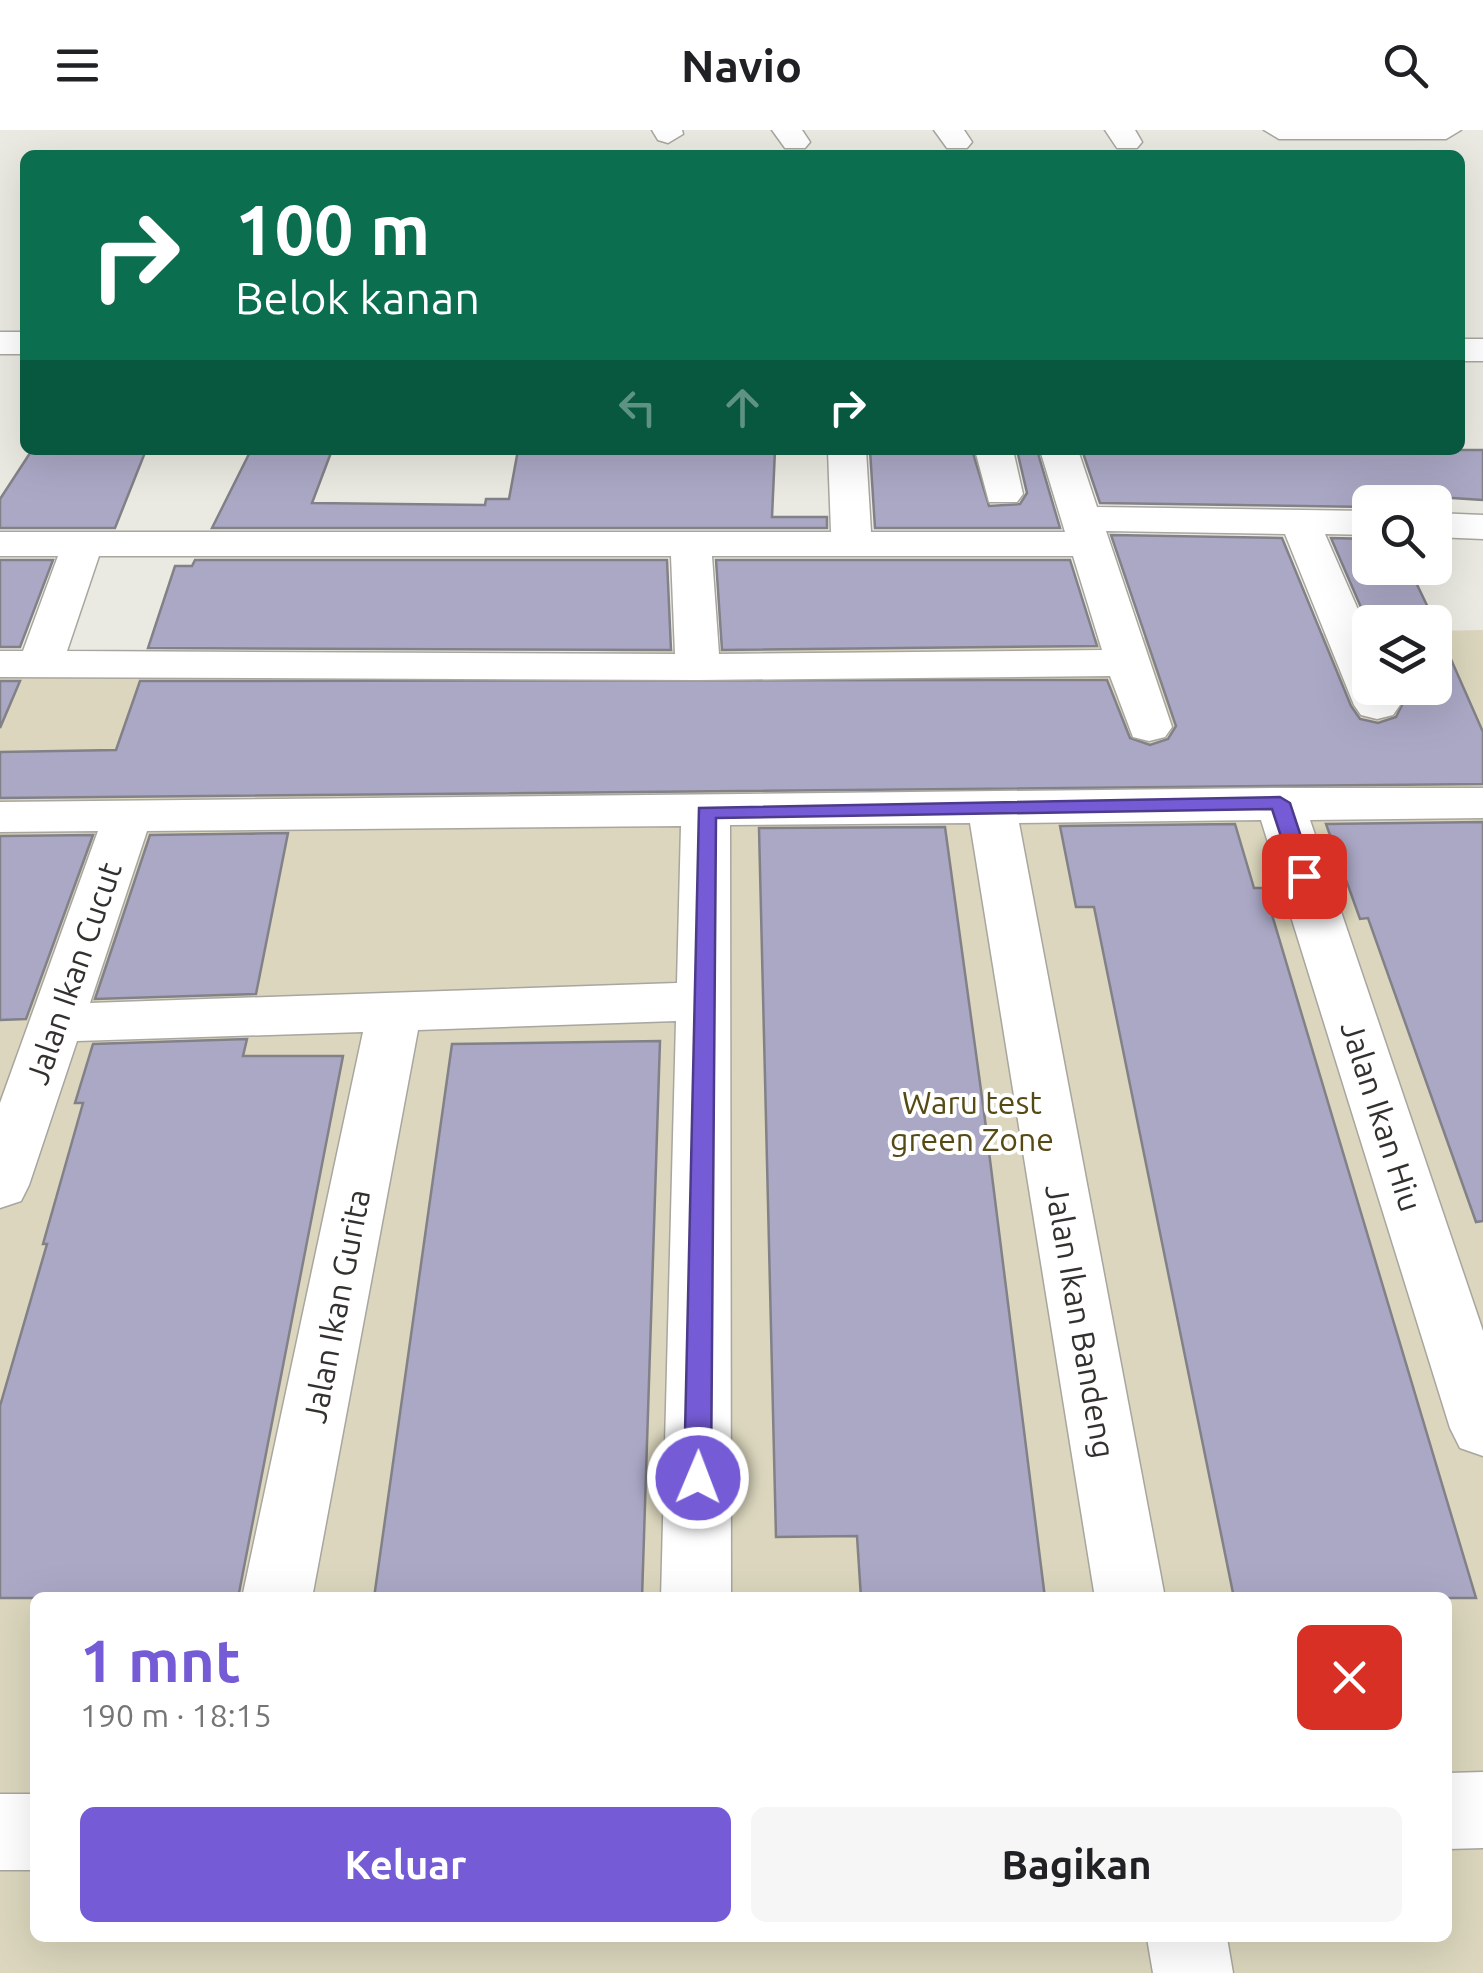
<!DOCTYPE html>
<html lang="id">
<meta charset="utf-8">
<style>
body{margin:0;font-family:Ubuntu,sans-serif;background:#f6f6f6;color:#202124;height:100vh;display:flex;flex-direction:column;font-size:38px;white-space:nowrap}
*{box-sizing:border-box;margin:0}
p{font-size:32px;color:#757577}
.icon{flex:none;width:55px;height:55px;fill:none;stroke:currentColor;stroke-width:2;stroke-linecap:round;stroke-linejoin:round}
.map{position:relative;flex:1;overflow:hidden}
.sheet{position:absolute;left:30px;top:1462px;width:1422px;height:350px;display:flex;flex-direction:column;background:#fff;border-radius:15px;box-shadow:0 10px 40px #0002}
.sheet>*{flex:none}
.guide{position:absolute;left:20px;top:20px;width:1445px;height:305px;border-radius:15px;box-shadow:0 10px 40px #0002;background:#0b6e4f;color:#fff;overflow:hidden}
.tools{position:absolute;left:1352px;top:355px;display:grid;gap:20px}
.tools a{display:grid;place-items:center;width:100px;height:100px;border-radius:15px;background:#fff;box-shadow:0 10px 40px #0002;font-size:50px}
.pin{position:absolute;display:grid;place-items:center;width:85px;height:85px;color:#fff;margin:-42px;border-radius:20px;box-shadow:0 5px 15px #0006}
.me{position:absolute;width:110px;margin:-55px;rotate:1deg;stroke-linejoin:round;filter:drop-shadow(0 0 8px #0008)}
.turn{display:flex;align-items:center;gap:35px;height:210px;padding:0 50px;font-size:45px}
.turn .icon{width:130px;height:130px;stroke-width:2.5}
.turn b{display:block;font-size:70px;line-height:85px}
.lanes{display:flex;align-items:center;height:95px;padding:0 50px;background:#0003;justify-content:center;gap:50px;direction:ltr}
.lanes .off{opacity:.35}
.round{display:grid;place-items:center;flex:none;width:105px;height:105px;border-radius:15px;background:#f6f6f6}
.overview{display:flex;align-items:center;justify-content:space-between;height:170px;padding:0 50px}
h1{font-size:60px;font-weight:700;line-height:75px;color:#755bd5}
.cta{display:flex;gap:20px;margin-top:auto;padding:20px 50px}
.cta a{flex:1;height:115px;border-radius:15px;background:#755bd5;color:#fff;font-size:40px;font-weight:700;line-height:115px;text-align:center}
.cta a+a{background:#f6f6f6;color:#202124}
header{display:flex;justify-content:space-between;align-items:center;height:130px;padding:0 50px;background:#fff;font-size:45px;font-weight:700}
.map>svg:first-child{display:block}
.green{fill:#dbd6bd;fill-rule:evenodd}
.building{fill:#aaa8c5;stroke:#828188;stroke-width:2.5}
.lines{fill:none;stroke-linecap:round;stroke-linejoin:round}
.street-casing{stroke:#a8a69f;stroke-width:3}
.street{fill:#fff;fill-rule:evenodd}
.route{fill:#755bd5;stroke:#4c3b8a;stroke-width:2.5}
.labels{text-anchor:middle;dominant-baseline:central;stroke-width:8;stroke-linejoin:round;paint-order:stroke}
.street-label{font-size:32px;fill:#32312e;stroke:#fff}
.park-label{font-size:32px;fill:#564a14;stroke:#fff}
</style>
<header><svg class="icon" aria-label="menu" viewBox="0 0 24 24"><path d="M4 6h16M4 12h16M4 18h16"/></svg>Navio<svg class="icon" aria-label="search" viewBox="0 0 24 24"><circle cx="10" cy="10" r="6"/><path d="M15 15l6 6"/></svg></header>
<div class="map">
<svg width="1483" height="1843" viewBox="0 0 1483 1843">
<rect width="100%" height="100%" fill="#ebeae2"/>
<path class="green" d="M 1483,500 L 1483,1843 L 0,1843 L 0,537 L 1370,502 L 1370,558 L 1435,558 L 1435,501 ZM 35,1468 L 1448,1468 L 1448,1808 L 35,1808 Z"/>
<g class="building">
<polygon points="32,320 146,320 115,398 0,398 0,369"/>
<polygon points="251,320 332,320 312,373 485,375 486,369 509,369 518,320 775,320 772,387 827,387 827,398 212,398"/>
<polygon points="870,320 972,320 989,376 1020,374 1027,363 1017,320 1037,320 1060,398 875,398"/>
<polygon points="1082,320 1483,320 1483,370 1373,363 1378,372 1370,372 1370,377 1100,373"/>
<polygon points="1111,405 1282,408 1351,576 1360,589 1378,593 1396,587 1403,573 1396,558 1435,558 1435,493 1483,602 1483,654 0,668 0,622 116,620 140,551 1107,550 1130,608 1150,615 1168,609 1176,596"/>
<polygon points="1331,408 1370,409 1370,438 1409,438 1435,492 1370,492 1370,498"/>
<polygon points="0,430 53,430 20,517 0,517"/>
<polygon points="195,430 667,430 671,520 148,518 175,436 192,436"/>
<polygon points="716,430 1070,430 1097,516 722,520"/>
<polygon points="0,551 20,551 0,598"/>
<polygon points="1483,692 1483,1091 1476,1092 1368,788 1360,789 1326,694"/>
<polygon points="1235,694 1254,758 1264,758 1476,1468 1234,1468 1094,777 1076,777 1060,696"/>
<polygon points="945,697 984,982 1045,1468 861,1468 857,1406 776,1407 759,698"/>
<polygon points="288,703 256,864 95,869 150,705"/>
<polygon points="93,705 26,889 0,890 0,706"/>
<polygon points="247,909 243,926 343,926 238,1468 0,1468 0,1276 47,1114 43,1114 83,973 75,973 93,914"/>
<polygon points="660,911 642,1468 374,1468 452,914"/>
</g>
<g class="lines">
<defs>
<g id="street">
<polygon points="652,0 682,0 683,4 668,13 658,10"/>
<polygon points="772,0 802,0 810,12 805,18 785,18"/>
<polygon points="934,0 964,0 972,12 967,18 947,18"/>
<polygon points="1105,0 1135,0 1142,12 1137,18 1117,18"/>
<polygon points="1264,0 1461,0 1446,9 1279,9"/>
<rect x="0" y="202" width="25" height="22"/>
<rect x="1460" y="209" width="23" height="22"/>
<path d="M 828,320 L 866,320 L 871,402 L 1065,402 L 1040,320 L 1078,320 L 1097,377 L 1370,381 L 1370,405 L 1325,404 L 1370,507 L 1370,558 L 1392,558 L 1400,575 L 1393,585 L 1377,589 L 1361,585 L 1354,575 L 1285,404 L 1106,401 L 1172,597 L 1165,607 L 1149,611 L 1133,607 L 1110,546 L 698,550 L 0,547 L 0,521 L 23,521 L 58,426 L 0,426 L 0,402 L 831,402 ZM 99,426 L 671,426 L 675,524 L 67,521 ZM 712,426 L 1073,426 L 1102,520 L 719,524 Z"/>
<polygon points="975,320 1013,320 1023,364 1017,372 989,372"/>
<polygon points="1435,383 1483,385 1483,409 1435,407"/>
<path d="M 1280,658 L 1483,658 L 1483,688 L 1310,690 L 1483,1201 L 1483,1326 L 1460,1318 L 1450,1298 L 1261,690 L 1019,693 L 1165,1468 L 1095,1468 L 970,693 L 730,695 L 731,1468 L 661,1468 L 676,891 L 418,900 L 312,1468 L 242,1468 L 363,902 L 77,911 L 29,1055 L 21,1071 L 0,1078 L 0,973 L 98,701 L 0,702 L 0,672 ZM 681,696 L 677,853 L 90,873 L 147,701 Z"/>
<polygon points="1483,1642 1483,1718 1448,1719 1448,1643"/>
<rect x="0" y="1664" width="35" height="76"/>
<polygon points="1147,1808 1227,1808 1233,1843 1153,1843"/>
</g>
</defs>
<use href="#street" class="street-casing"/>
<use href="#street" class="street"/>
</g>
<polygon class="route" points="1280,667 1290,673 1314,746 1311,751 1304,753 1294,746 1272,679 716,688 711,1348 707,1357 698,1360 688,1357 684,1348 699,678"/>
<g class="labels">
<g class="street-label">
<text transform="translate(73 843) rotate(-71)">Jalan Ikan Cucut</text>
<text transform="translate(1382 986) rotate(72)">Jalan Ikan Hiu</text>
<text transform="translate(336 1176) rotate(-79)">Jalan Ikan Gurita</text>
<text transform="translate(1081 1191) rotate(80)">Jalan Ikan Bandeng</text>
</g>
<g class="park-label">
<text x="972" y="972">Waru test<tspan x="972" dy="37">green Zone</tspan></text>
</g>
</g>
</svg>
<div class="tools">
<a><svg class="icon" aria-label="search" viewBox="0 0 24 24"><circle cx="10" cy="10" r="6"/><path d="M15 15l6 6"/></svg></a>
<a><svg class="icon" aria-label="layers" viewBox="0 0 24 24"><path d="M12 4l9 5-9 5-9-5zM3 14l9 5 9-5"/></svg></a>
</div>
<div class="pin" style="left:1304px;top:746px;background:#d93025"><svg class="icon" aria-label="arrive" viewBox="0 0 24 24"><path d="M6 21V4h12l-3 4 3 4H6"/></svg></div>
<svg class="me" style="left:698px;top:1348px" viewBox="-20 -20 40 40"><circle r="17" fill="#755bd5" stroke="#fff" stroke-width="3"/><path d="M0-11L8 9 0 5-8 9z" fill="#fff"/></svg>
<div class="guide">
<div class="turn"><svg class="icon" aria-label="right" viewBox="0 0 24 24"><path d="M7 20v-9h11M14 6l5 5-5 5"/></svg><div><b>100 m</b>Belok kanan</div></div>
<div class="lanes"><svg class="icon off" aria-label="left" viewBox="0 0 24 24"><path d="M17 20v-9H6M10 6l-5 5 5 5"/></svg><svg class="icon off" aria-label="ahead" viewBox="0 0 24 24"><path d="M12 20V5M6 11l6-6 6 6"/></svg><svg class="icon" aria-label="right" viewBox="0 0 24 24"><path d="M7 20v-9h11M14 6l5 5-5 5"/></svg></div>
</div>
<section class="sheet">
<div class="overview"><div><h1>1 mnt</h1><p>190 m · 18:15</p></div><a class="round" style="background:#d93025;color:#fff"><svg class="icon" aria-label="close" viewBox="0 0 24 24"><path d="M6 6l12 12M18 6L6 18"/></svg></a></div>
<div class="cta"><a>Keluar</a><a>Bagikan</a></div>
</section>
</div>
